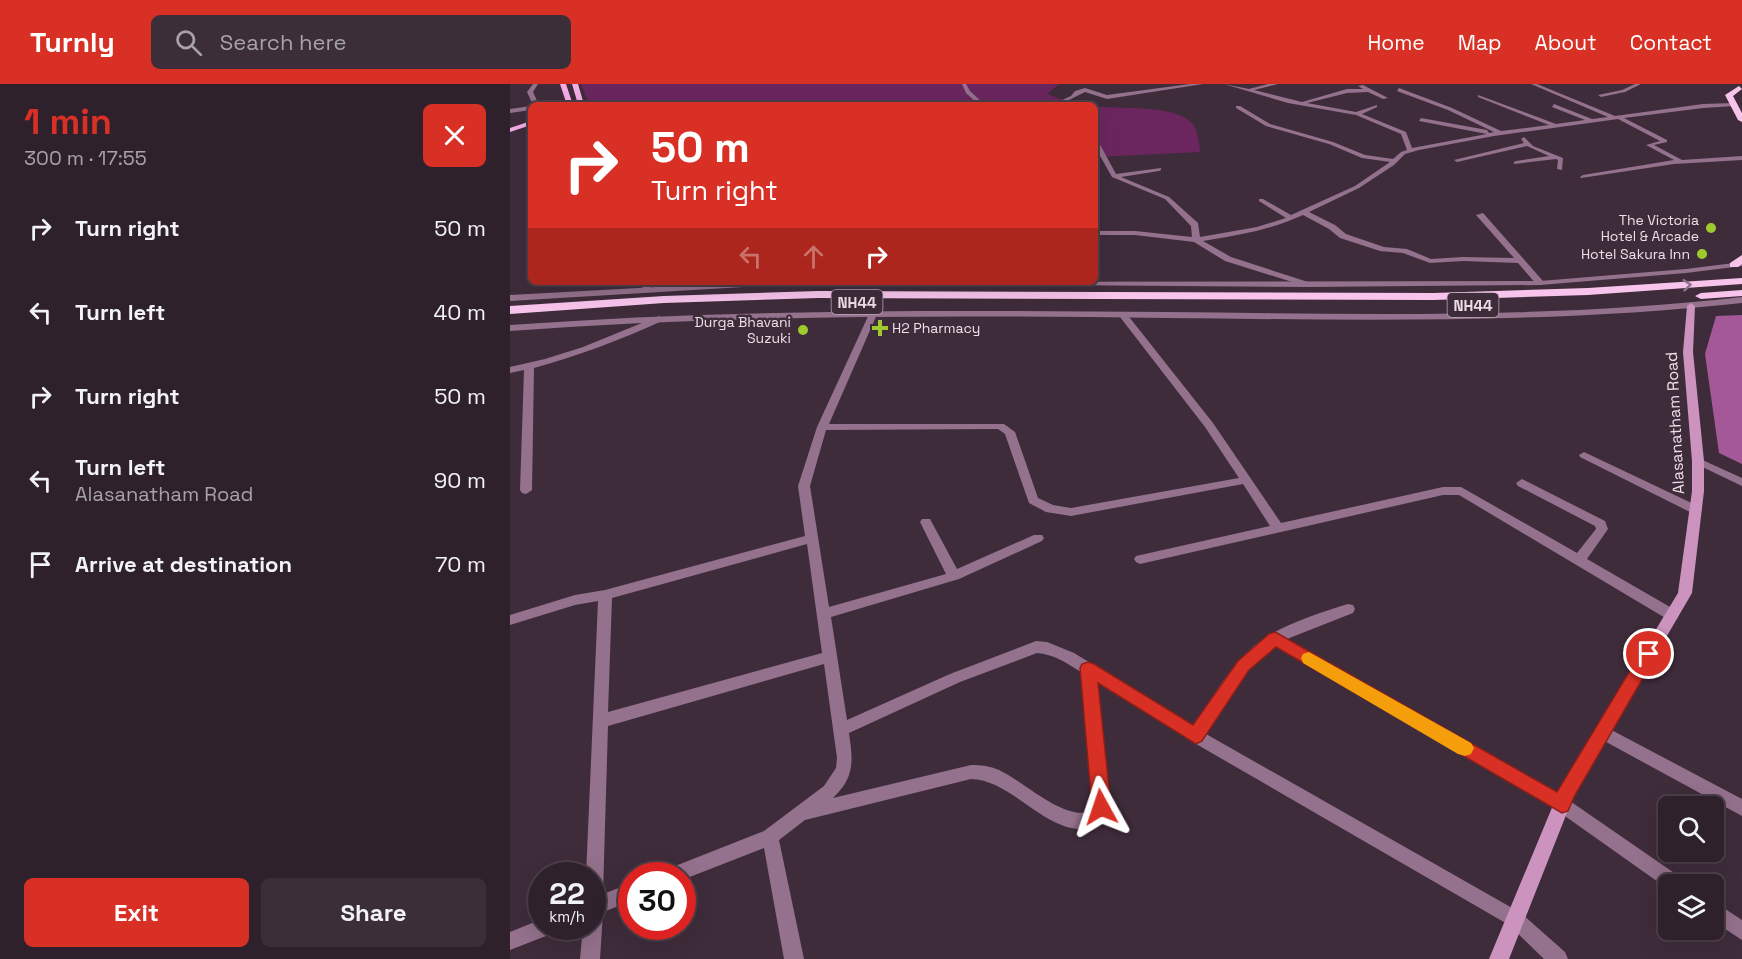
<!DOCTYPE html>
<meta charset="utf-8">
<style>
body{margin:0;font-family:"Space Grotesk",sans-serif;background:#3b2e38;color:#f1f3f6;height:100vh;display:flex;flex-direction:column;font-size:22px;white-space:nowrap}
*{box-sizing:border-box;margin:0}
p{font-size:20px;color:#a7a3a9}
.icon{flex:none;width:33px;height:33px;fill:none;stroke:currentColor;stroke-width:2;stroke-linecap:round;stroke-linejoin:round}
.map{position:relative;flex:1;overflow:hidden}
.sheet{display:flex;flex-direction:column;background:#2f212c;width:510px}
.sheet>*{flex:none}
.hud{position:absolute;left:18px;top:18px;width:570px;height:183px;border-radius:9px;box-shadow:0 6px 24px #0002,0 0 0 2px #4a3e48;background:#d93025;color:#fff;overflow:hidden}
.tools{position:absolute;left:1148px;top:712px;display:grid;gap:12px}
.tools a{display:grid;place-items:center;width:66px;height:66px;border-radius:9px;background:#2f212c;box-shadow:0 6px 24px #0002,0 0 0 2px #4a3e48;font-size:30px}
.speed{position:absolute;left:18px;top:778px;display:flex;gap:12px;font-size:30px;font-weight:700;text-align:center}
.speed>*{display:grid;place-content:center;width:78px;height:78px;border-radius:50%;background:#2f212c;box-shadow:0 6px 24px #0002,0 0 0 2px #4a3e48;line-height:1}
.speed small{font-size:15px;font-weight:400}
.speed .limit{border:9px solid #d22;background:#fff;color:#111}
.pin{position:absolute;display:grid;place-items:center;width:51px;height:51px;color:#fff;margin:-26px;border:3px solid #fff;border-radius:50%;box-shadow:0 2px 6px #0007}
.me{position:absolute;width:66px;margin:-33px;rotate:355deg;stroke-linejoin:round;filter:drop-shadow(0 0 4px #0008)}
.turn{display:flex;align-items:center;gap:21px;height:126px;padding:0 24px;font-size:27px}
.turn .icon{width:78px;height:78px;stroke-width:2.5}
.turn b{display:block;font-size:42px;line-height:51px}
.lanes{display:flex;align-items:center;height:57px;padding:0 24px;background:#0003;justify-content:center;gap:30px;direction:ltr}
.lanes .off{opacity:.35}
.round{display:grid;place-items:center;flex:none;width:63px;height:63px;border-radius:9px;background:#3b2e38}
.head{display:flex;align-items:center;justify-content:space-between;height:102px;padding:0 24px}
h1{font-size:36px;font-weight:800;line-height:45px;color:#d93025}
.action{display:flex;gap:12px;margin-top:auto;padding:12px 24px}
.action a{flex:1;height:69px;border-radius:9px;background:#d93025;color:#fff;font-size:24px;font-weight:800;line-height:69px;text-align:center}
.action a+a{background:#3b2e38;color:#f1f3f6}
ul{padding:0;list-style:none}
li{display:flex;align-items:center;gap:18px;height:84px;padding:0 24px}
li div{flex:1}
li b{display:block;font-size:22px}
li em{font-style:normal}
header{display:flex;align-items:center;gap:36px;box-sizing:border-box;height:84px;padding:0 30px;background:#d93025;color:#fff}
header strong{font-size:28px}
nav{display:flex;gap:33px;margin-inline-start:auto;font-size:21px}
.search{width:420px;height:54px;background:#3b2e38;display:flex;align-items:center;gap:15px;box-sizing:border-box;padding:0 21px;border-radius:9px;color:#a7a3a9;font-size:22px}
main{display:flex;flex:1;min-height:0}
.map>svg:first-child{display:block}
.green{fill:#6b2660}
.water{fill:#a55897}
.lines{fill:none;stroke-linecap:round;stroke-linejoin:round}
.minor{fill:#94718c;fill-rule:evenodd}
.tertiary{fill:#94718c;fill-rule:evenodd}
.secondary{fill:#cb93be;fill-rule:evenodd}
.primary{fill:#f5ade5;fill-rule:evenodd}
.trunk{fill:#f8c4ec;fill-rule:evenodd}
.oneway{stroke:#92708b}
.route{fill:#d93025;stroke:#8d1f18;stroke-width:1.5}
.slow{fill:#f59e0b}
.poi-dot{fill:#9eca2e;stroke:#3f2c3b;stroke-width:2}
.labels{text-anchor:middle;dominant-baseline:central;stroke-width:5;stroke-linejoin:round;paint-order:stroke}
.far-poi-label{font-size:14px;fill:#ecdfe8;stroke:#3f2c3b;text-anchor:end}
.shield{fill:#3f2c3b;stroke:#b8a9b4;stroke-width:1.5}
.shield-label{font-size:15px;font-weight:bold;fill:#ecdfe8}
.street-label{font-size:16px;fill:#ecdfe8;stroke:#3f2c3b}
</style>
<header>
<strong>Turnly</strong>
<div class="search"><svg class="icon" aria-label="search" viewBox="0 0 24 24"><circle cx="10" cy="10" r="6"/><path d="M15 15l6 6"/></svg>Search here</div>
<nav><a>Home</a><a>Map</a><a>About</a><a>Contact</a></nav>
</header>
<main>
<section class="sheet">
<div class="head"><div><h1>1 min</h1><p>300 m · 17:55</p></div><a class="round" style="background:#d93025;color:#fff"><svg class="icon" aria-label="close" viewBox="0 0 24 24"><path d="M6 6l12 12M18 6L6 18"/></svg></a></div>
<ul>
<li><svg class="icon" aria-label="right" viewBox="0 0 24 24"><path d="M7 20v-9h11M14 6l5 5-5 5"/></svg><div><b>Turn right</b></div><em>50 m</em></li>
<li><svg class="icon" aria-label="left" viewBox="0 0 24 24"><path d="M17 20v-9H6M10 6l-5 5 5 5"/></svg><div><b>Turn left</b></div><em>40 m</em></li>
<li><svg class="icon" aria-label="right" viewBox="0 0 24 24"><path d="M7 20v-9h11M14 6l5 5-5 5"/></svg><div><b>Turn right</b></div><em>50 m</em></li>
<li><svg class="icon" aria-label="left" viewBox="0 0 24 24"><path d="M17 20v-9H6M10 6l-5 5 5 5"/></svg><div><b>Turn left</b><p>Alasanatham Road</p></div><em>90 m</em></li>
<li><svg class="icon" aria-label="arrive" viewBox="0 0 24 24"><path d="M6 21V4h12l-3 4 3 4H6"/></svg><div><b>Arrive at destination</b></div><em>70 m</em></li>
</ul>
<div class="action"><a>Exit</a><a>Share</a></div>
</section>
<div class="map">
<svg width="1232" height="875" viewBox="0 0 1232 875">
<rect width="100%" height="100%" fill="#3f2c3b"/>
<g class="green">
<polygon points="71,0 549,0 537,10 556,17 580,21 71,21 78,17"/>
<path d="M 585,22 C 611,26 660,20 681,38 C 688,44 689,59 690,68 L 585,73 Z"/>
</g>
<polygon class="water" points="1232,231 1232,380 1209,369 1195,270 1206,232"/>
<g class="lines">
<g class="minor">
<polygon points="23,0 28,0 23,8 29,21 23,21 17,8"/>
<polygon points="452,0 456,0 460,7 475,21 469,21 456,9"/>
<polygon points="680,0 693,0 597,15 575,8 549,21 541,21 561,12 565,7 575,4 597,11"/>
<path d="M 714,0 L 739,5 L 758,0 L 768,0 L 744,6 L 792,18 L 837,5 L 853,5 L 848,2 L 853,1 L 878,14 L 873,15 L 858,8 L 837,9 L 797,19 L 846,28 L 867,21 L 867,23 L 852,30 L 896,48 L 902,64 L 977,50 L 909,37 L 911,34 L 977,46 L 979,49 L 984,48 L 938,26 L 887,7 L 889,4 L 942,24 L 991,47 L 1039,41 L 968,13 L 968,11 L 1046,40 L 1075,36 L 1042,23 L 1044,20 L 1082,35 L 1098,33 L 1021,0 L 1027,0 L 1105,32 L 1193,20 L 1223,19 L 1225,22 L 1193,24 L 1114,34 L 1157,56 L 1157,58 L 1144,61 L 1172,76 L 1232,72 L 1232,76 L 1164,80 L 1071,94 L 1070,93 L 1073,91 L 1164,76 L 1136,61 L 1150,57 L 1108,35 L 984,52 L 909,66 L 895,70 L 884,81 L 849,104 L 799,128 L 825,141 L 836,150 L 874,163 L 897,165 L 921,175 L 953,173 L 1004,174 L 966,131 L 973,129 L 1033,197 L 1034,199 L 1030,201 L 1027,201 L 1008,179 L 953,177 L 920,179 L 893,169 L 870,167 L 830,154 L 819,145 L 793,131 C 761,146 728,151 693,157 L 721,173 L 801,199 L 802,201 L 798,203 L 715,177 L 684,158 L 625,151 L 585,151 L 585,147 L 625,147 L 682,153 L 681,142 L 655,115 L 602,93 L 585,63 L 585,55 L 588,57 L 606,90 L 651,84 L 651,86 L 649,87 L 611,93 L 659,113 L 688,139 L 690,153 L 747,143 L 776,134 L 749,117 L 749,115 L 753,115 L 781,131 L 845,102 L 880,78 L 852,74 L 819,60 L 756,42 L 726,24 L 726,22 L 730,22 L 760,40 L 823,58 L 855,71 L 883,75 L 891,68 L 897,66 L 891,50 L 846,31 L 778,19 Z"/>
<polygon points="1125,0 1131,0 1115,8 1091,13 1088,11 1112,6"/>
<polygon points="21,22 21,26 0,29 0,25"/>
<polygon points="1014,53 1023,62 1053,74 1052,86 1047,85 1048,76 1046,75 1004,80 1004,78 1006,77 1039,72 1017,62 947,78 944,76 1014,59 1011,55"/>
<polygon points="134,198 142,198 139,207 132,205"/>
<path d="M 364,225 L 368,228 L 319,340 L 494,340 L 505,348 L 528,414 L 543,421 L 561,424 L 729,394 L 695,343 L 610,233 L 610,229 L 616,229 L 703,339 L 771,439 L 933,403 L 951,403 L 1067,469 L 1086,445 L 1085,442 L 1008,402 L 1006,399 L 1012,395 L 1095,437 L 1098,445 L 1077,475 L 1167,527 L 1169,531 L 1167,535 L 1162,536 L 1157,535 L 949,411 L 933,411 L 630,480 L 626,478 L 624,475 L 626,472 L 760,442 L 733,400 L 561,432 L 536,428 L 519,419 L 495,350 L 488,345 L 316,346 L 300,402 L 319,523 L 436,490 L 410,438 L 412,435 L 420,435 L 447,485 L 524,451 L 532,451 L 534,454 L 532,457 L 449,495 L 321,533 L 337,636 L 440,590 L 526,557 L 537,558 L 564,569 L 684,642 C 702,614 719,583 745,561 C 768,542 809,529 838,520 L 843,521 L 845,525 L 843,529 L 777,555 L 1057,715 L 1173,795 L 1176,801 L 1158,801 L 1158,805 L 1045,725 L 765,562 C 733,584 716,618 696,650 L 1011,829 L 1055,868 L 1058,875 L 1034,875 L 999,841 L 681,657 L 587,598 L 599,723 L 590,740 C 585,742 578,745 572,745 C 532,745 501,696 461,695 L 295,736 L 269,756 L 294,875 L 274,875 L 254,764 L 172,796 L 172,792 L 152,792 L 155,786 L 254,747 L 314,702 L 326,684 L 327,674 L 314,580 L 98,642 L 93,810 L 122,799 L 122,817 L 93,828 L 90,875 L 70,875 L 73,843 L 82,843 L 82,792 L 76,792 L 88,517 L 65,521 L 0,541 L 0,531 L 65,511 L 95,506 L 295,452 L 288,402 L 307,343 L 360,228 ZM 297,460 L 312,569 L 98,628 L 102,514 ZM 527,569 C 543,570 557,579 571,588 L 583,722 L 579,728 C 552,735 513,697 489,686 C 480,682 471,681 461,681 L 323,714 C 345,693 343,677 339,649 L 450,598 Z"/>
<path d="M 149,232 L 153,235 L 152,237 C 110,256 68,272 24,284 L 22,406 L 16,410 L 12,409 L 10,406 L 14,286 L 0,289 L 0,283 L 35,275 L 73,263 Z"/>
<polygon points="1074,368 1190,423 1192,426 1190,429 1182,429 1070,373 1069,371"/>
<polygon points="1188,374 1232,394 1232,402 1184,379 1182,377 1184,375"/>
<polygon points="1092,641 1232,715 1232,732 1087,653 1084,648 1087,643"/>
<polygon points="1203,817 1232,836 1232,856 1203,837"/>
<polygon points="32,835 32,843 43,843 41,850 0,866 0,848"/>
</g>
<g class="tertiary">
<polygon points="1232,178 1232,182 1176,189 1030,201 798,203 417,200 413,198 1030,197 1176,185"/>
<polygon points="238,198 345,198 341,200 281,200 0,217 0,211"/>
<path d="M 1232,213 L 1232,219 C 1041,240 848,236 656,234 C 436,231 220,231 0,247 L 0,241 C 219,225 437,226 656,228 C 848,230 1041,235 1232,213 Z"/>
</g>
<polygon class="secondary" points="1181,219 1185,222 1183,268 1194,377 1194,407 1182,509 1064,711 999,875 979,875 1051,702 1168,509 1182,407 1182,377 1173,268 1177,222"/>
<g class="primary">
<polygon points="50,0 56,0 62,18 60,21 54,21 56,18"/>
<polygon points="62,0 68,0 73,17 70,21 64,21 67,17"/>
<polygon points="21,37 21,41 0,48 0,44"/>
</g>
<g class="trunk">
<polygon points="1229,2 1232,5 1223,12 1232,29 1232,38 1228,36 1215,11"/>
<polygon points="1232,171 1232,180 1228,183 1220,183 1220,179"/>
<polygon points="1232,194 1232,200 1078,211 924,216 308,214 154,219 0,230 0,222 154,212 308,207 924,209 1078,204"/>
<polygon points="1232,206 1232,212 1191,215 1185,212 1191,209"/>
</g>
</g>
<defs><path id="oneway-chevron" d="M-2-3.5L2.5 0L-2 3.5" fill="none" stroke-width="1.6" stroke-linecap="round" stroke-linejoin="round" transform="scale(1.5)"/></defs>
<use class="oneway" href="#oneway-chevron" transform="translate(1177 201) rotate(-5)"/>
<polygon class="route" points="765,548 1047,708 1133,565 1139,563 1144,565 1147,570 1065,711 1058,727 1052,729 766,563 739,586 692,657 686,660 588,599 601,723 598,729 591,732 585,729 582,723 570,584 572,580 578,578 584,580 683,641 728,577 759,550"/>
<polygon class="slow" points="799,568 961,659 964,664 961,670 955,672 948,670 793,579 791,574 793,570"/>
<g class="poi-dot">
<circle cx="1201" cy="144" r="6"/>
<circle cx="1192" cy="170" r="6"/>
<path d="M367 235h6v6h6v6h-6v6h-6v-6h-6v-6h6z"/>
<circle cx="293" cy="246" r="6"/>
</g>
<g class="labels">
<g class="far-poi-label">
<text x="1189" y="136">The Victoria<tspan x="1189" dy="16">Hotel &amp; Arcade</tspan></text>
<text x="1180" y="170">Hotel Sakura Inn</text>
<text x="281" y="238">Durga Bhavani<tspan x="281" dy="16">Suzuki</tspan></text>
<text x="382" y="244" text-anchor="start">H2 Pharmacy</text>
</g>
<g class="shield">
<rect x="321.5" y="206" width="51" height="24" rx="4.5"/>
<rect x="937.5" y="209" width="51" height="24" rx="4.5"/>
</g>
<g class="shield-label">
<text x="347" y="218">NH44</text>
<text x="963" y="221">NH44</text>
</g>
<g class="street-label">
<text transform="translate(1165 339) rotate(-93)">Alasanatham Road</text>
</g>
</g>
</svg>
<div class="tools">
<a><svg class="icon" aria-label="search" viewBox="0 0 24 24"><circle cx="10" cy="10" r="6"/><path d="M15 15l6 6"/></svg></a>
<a><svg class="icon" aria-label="layers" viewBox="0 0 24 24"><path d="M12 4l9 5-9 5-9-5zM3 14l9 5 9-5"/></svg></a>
</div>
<div class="speed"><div>22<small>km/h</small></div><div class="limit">30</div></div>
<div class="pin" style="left:1139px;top:570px;background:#d93025"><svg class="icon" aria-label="arrive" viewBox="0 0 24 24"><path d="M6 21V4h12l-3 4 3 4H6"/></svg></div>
<svg class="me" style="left:591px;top:723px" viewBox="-20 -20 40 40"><path d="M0-17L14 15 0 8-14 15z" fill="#d93025" stroke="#fff" stroke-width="4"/></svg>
<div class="hud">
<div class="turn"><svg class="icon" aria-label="right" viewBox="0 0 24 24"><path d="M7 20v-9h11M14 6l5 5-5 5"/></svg><div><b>50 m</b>Turn right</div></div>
<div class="lanes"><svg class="icon off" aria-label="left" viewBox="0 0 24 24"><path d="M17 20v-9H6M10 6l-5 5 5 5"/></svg><svg class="icon off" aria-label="ahead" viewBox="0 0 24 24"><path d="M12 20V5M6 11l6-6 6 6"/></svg><svg class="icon" aria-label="right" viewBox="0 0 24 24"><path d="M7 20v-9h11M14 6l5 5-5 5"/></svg></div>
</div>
</div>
</main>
